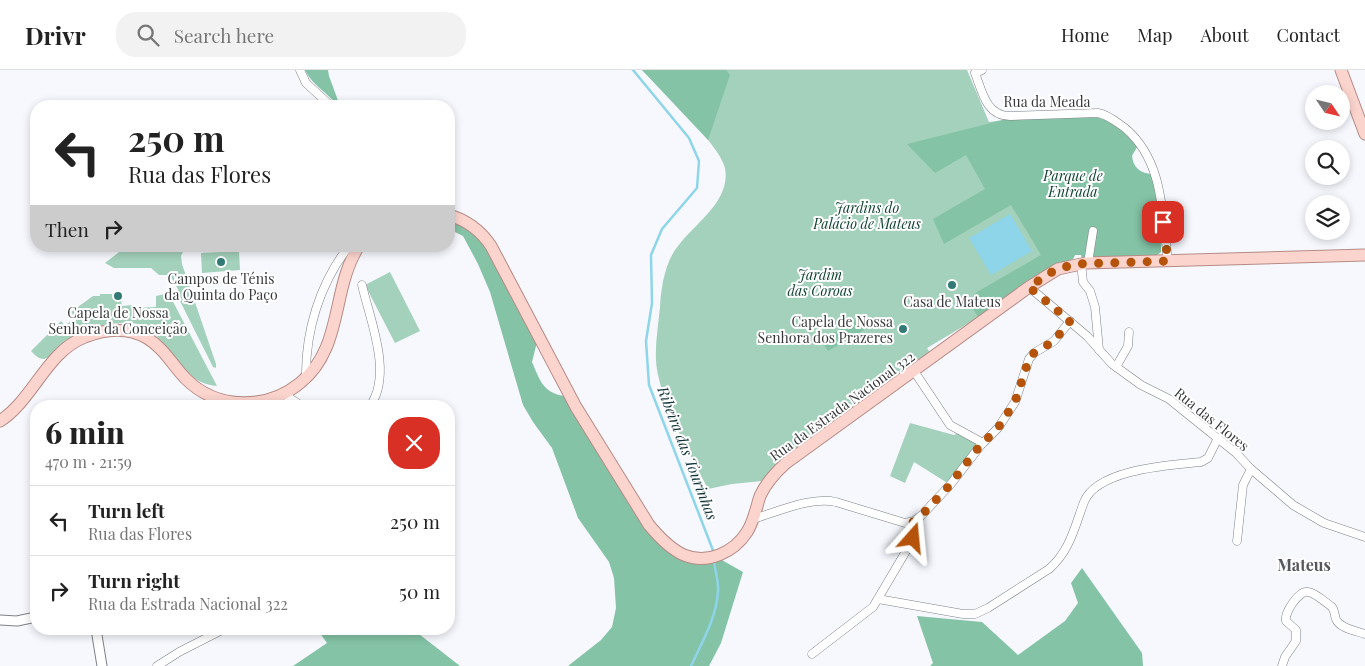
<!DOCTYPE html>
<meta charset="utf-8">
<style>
body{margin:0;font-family:"Playfair Display",serif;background:#f2f2f2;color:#222;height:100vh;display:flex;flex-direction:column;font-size:19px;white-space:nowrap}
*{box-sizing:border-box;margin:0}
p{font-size:16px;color:#767676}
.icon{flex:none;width:28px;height:28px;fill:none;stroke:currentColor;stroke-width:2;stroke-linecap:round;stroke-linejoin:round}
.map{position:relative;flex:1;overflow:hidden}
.details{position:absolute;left:30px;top:330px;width:425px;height:235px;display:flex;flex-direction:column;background:#fff;border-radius:20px;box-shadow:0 2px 8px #0003}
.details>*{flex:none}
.guide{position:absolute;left:30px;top:30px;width:425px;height:152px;border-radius:20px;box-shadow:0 2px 8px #0003;background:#fff;color:#222;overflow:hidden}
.needle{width:32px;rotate:125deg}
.fabs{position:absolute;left:1305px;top:15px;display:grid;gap:10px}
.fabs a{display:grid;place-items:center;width:45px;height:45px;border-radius:50%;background:#fff;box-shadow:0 2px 8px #0003;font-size:25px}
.pin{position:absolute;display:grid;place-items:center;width:42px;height:42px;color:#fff;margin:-21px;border-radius:10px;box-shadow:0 2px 8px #0006}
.me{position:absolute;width:55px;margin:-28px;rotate:18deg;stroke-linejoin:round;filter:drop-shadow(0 0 4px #0008)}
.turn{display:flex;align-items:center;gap:18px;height:105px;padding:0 15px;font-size:22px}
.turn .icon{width:65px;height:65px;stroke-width:2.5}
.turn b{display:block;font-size:35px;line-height:42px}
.then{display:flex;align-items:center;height:48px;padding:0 15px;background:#0003;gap:10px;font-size:19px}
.round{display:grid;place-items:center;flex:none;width:52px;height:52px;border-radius:20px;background:#f2f2f2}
.summary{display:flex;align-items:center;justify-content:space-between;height:85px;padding:0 15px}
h1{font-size:30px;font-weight:800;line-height:38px}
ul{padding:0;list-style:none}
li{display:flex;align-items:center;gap:15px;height:70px;padding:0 15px;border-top:1px solid #e0e0e0}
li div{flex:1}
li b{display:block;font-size:19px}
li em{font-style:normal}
header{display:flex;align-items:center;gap:30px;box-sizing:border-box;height:70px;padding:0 25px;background:#fff;border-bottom:1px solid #e0e0e0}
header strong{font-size:24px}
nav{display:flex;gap:28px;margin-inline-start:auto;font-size:18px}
.search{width:350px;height:45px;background:#f2f2f2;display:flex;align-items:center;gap:12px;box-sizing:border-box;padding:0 18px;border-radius:20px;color:#767676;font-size:19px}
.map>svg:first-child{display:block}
.green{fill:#a3d1bb}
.forest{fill:#84c3a6}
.water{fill:#8ed5ea}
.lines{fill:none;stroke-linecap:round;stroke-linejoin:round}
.stream{stroke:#8ed5ea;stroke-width:2.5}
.minor-casing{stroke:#7f8188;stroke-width:9}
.tertiary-casing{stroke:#7f8188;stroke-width:11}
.primary-casing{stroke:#b68b85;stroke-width:13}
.minor{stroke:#fff;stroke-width:8}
.tertiary{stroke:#fff;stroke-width:9}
.primary{stroke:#fcd4ce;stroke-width:11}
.route{stroke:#b45309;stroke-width:9;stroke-dasharray:0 16.2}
.poi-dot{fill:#317a75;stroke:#fff;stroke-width:2}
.labels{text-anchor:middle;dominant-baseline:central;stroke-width:4;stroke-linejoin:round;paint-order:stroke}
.street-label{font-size:14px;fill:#38393c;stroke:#fff}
.park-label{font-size:14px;font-style:italic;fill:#0f4330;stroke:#fff}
.poi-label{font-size:14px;fill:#38393c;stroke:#fff}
.water-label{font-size:15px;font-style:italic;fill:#10323b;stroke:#fff}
.quarter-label{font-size:16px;font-weight:bold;fill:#55575d;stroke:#fff}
</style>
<header>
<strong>Drivr</strong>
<div class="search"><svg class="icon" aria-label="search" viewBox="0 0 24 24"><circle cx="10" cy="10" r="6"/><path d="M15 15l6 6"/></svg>Search here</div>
<nav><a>Home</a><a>Map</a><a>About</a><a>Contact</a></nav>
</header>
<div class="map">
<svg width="1365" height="596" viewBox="0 0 1365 596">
<rect width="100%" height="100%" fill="#f6f8fe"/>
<g class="green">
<path d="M 642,0 L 967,0 L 989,52 L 1003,50 L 1087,46 L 1137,77 L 1132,86 C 1132,97 1141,104 1152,104 L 1160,151 L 1161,182 L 1152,186 L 1082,188 L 1081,185 L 1075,185 L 1073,189 L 1055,195 L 974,250 L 927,278 L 930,283 L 782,389 L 762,411 L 732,414 L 708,419 C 690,383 667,345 658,305 C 653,283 658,259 660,237 C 661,217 665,192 678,176 C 696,152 731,131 725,98 C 721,76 660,18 642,0 Z"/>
<polygon points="123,176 186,176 181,186 182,194 216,294 216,298 213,297 179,229 178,219 171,207 167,205 159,205 151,198 114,198 105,193 123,179"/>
<polygon points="239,181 240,200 202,203 201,183"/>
<polygon points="390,202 420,261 395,273 365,215"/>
<path d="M 100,224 L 114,224 L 114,229 L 121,229 L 122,236 L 133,235 L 134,238 L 156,237 L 156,226 L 165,224 L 170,226 L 217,316 C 174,313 168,254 130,253 C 111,252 83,258 68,270 C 61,276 54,287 44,289 C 38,289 35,285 31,281 L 61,251 L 65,256 L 75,247 L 71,242 L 93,226 L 100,226 Z"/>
<polygon points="910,353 954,365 958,363 980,374 949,414 914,392 905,413 890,406"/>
</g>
<g class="forest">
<path d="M 305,0 L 328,0 L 329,6 L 340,36 L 338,36 C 328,23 312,15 305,0 Z"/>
<polygon points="642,0 726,0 730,5 708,70"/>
<path d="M 1087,46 C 1110,47 1123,60 1137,77 L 1132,85 C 1132,97 1141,104 1152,104 L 1160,151 L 1161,182 L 1156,186 L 1152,186 L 1082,188 L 1081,185 L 1075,185 L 1073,189 L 1055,195 L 978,247 L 968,231 L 977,222 L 1041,185 L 1011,135 L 944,174 L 933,149 L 985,119 L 966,85 L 935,103 L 907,74 L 1003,50 Z"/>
<path d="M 449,150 L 459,154 L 481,169 L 537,272 L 532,292 C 540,310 542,322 564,326 L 605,395 L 644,453 L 660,474 L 720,489 L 743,502 L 721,573 L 709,596 L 568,596 L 601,570 L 612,557 L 616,538 L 614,508 L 609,492 L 578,448 L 552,378 L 533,352 L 523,335 L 490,222 L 478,194 L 463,166 L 449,159 Z"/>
<polygon points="858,249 864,260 828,281 821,270"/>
<polygon points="1082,498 1142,583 1143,596 930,596 933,593 917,546 982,552 1018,585 1065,551 1078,533 1071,513"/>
<polygon points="317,559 407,559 419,564 460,596 293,596 327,573"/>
</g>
<polygon class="water" points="1010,144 1032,181 991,205 969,168"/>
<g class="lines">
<g class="stream">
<polyline points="633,0 689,68 699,91 697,118 662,159 651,185 652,233 646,271 649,315 714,483"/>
<path d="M 691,596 C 702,572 716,549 718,522 C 719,512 715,501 714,491"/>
</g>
<defs>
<g id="minor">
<polyline points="300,0 306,13 331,36"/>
<path d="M 982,0 L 975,3 C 982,21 986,46 1010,46 L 1098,43 C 1109,45 1116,52 1125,58 C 1164,91 1162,144 1168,191"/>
<polyline points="1081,193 1083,212 1090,221 1095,237 1099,280"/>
<polyline points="1088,193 1093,161"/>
<path d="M 362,215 C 370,250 393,304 370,336"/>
<polyline points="1029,217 1087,266 1112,294 1141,315 1169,329 1180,338 1236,383 1251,399 1293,435 1324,453 1365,467"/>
<polyline points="1116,297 1128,276 1129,262"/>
<polyline points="914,301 950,355 983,373"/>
<path d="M 306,309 C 305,261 320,213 349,176"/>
<polyline points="283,324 302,336"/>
<path d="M 753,449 C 777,442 812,426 836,432 L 905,453 L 914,451 L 921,446 L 950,415 L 981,375 L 998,358 L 1015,332 L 1029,289 L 1034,283 L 1054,271 L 1070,251"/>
<polyline points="1237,471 1243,415 1251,399"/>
<path d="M 878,529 L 963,544 L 975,544 L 988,538 L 1049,499 C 1070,481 1075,456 1084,432 C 1097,399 1171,395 1201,392 L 1208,388 L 1218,368"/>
<polyline points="812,584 873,537 912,471 914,464 913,452"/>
<polyline points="157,596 179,582 224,559"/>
<path d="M 1282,596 L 1285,587 L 1296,571 L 1296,560 L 1286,551 C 1284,543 1299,520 1308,522 C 1316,523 1325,532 1332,537 C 1335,541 1334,544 1336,549 C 1339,558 1356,561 1365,564"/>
</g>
<g id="tertiary">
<polyline points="0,550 17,551 36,547"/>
<polyline points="96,559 102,596"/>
</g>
<g id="primary">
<polyline points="1341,0 1365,64"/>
<path d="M 449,145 C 466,150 481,161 491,176 L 576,337 L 649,455 C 659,467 670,479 684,485 C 708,495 734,482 747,462 C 754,451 756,438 760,426 C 766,413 776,402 786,393 L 1029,217 L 1058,199 L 1086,193 L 1365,185"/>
<path d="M 0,351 C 33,330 47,281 85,267 C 105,259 128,257 147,268 C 164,278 173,296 186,309 C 217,340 267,340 300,313 C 344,278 331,218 359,176"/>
</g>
</defs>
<use href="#minor" class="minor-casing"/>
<use href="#tertiary" class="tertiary-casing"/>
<use href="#primary" class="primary-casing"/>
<use href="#minor" class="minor"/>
<use href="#tertiary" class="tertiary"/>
<use href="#primary" class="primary"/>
</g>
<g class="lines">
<polyline class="route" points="913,468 913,452 919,448 948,417 979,377 998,358 1015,332 1029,289 1034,283 1054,271 1070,251 1029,217 1055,200 1075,194 1168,191 1163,152"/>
</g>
<g class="poi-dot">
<circle cx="221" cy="192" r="5"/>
<circle cx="952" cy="215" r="5"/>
<circle cx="118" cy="226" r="5"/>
<circle cx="903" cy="259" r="5"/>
</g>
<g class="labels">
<g class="street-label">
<text x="1047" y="31">Rua da Meada</text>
<text transform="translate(842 336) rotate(-36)">Rua da Estrada Nacional 322</text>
<text transform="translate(1212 349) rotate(39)">Rua das Flores</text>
</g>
<g class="park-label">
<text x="1073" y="105">Parque de<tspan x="1073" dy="16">Entrada</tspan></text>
<text x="867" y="137">Jardins do<tspan x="867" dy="16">Palácio de Mateus</tspan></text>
<text x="820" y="204">Jardim<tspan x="820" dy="16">das Coroas</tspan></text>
</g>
<g class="poi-label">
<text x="221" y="208">Campos de Ténis<tspan x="221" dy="16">da Quinta do Paço</tspan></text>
<text x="952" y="231">Casa de Mateus</text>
<text x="118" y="242">Capela de Nossa<tspan x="118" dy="16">Senhora da Conceição</tspan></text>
<text x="893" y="251" text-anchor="end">Capela de Nossa<tspan x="893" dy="16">Senhora dos Prazeres</tspan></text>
</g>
<g class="water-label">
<text transform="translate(688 383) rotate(69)">Ribeira das Tourinhas</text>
</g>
<g class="quarter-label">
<text x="1304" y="494">Mateus</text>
</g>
</g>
</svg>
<div class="fabs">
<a><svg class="needle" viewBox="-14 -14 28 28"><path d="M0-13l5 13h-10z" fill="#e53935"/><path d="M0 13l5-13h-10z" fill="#767676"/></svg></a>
<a><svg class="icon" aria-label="search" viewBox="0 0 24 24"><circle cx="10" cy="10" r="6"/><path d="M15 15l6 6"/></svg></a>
<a><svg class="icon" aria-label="layers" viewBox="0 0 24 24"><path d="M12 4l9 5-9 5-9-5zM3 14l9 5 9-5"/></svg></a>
</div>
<div class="pin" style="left:1163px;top:152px;background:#d93025"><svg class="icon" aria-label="arrive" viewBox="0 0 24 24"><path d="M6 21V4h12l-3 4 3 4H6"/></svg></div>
<svg class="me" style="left:913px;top:468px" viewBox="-20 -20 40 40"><path d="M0-17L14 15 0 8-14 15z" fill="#b45309" stroke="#fff" stroke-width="4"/></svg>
<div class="guide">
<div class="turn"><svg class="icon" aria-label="left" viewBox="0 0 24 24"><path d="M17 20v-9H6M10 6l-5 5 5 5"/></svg><div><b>250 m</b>Rua das Flores</div></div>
<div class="then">Then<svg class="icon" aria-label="right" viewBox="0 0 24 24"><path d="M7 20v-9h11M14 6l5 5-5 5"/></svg></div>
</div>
<section class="details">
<div class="summary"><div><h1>6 min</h1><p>470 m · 21:59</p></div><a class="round" style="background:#d93025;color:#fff"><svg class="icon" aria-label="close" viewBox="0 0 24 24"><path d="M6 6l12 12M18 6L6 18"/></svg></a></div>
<ul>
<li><svg class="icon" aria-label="left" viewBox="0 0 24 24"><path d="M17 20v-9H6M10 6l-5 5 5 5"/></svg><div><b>Turn left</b><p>Rua das Flores</p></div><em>250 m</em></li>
<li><svg class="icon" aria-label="right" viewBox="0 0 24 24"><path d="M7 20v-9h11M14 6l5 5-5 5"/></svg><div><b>Turn right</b><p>Rua da Estrada Nacional 322</p></div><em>50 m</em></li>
</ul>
</section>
</div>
